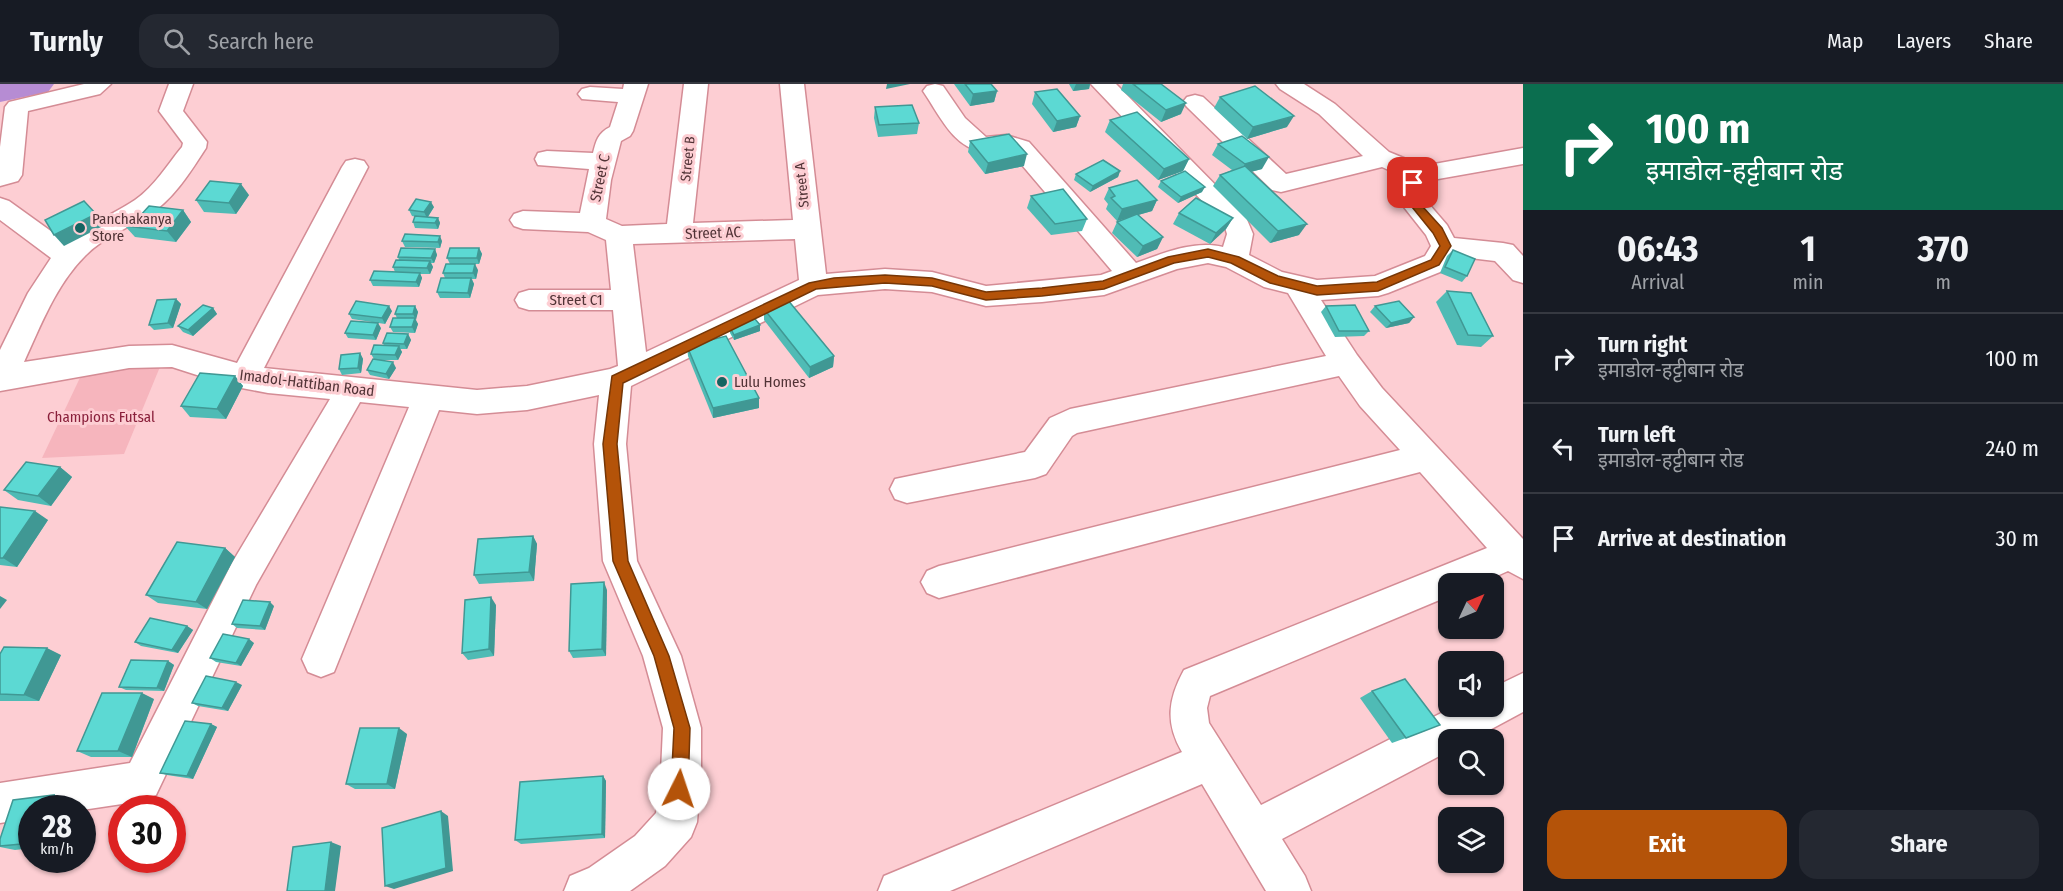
<!DOCTYPE html>
<meta charset="utf-8">
<style>
body{margin:0;font-family:"Fira Sans Condensed","Noto Sans Devanagari",sans-serif;background:#242831;color:#f1f3f6;height:100vh;display:flex;flex-direction:column;font-size:22px;white-space:nowrap}
*{box-sizing:border-box;margin:0}
p{font-size:20px;color:#9ea1a6}
.icon{flex:none;width:33px;height:33px;fill:none;stroke:currentColor;stroke-width:2;stroke-linecap:round;stroke-linejoin:round}
.map{position:relative;flex:1;overflow:hidden}
.side{display:flex;flex-direction:column;background:#171b24;width:540px}
.side>*{flex:none}
.top-card{background:#0b6e4f;color:#fff;overflow:hidden}
.needle{width:39px;rotate:46deg}
.fabs{position:absolute;left:1438px;top:489px;display:grid;gap:12px}
.fabs a{display:grid;place-items:center;width:66px;height:66px;border-radius:12px;background:#171b24;box-shadow:0 2px 4px #0004;font-size:30px}
.speed{position:absolute;left:18px;top:711px;display:flex;gap:12px;font-size:30px;font-weight:700;text-align:center}
.speed>*{display:grid;place-content:center;width:78px;height:78px;border-radius:50%;background:#171b24;box-shadow:0 2px 4px #0004;line-height:1}
.speed small{font-size:15px;font-weight:400}
.speed .limit{border:9px solid #d22;background:#fff;color:#111}
.pin{position:absolute;display:grid;place-items:center;width:51px;height:51px;color:#fff;margin:-26px;border-radius:12px;box-shadow:0 3px 9px #0006}
.me{position:absolute;width:66px;margin:-33px;rotate:4deg;stroke-linejoin:round;filter:drop-shadow(0 0 4px #0008)}
.turn{display:flex;align-items:center;gap:21px;height:126px;padding:0 24px;font-size:27px}
.turn .icon{width:78px;height:78px;stroke-width:2.5}
.turn b{display:block;font-size:42px;line-height:51px}
.eta{display:flex;justify-content:space-evenly;align-items:center;height:102px;text-align:center}
.eta b{font-size:36px;font-weight:700;line-height:42px}
.button{display:flex;gap:12px;margin-top:auto;padding:12px 24px}
.button a{flex:1;height:69px;border-radius:18px;background:#b45309;color:#fff;font-size:24px;font-weight:700;line-height:69px;text-align:center}
.button a+a{background:#242831;color:#f1f3f6}
ul{padding:0;list-style:none}
li{display:flex;align-items:center;gap:18px;height:90px;padding:0 24px;border-top:2px solid #363941}
li div{flex:1}
li b{display:block;font-size:22px}
li em{font-style:normal}
header{display:flex;align-items:center;gap:36px;box-sizing:border-box;height:84px;padding:0 30px;background:#171b24;border-bottom:2px solid #363941}
header strong{font-size:28px}
nav{display:flex;gap:33px;margin-inline-start:auto;font-size:21px}
.search{width:420px;height:54px;background:#242831;display:flex;align-items:center;gap:15px;box-sizing:border-box;padding:0 21px;border-radius:18px;color:#9ea1a6;font-size:22px}
main{display:flex;flex:1;min-height:0}
.map>svg:first-child{display:block}
.green{fill:#f6b5bd}
.lines{fill:none;stroke-linecap:round;stroke-linejoin:round}
.river{fill:#b68cd3;fill-rule:evenodd}
.minor-casing{stroke:#d48c95;stroke-width:3}
.minor{fill:#fff;fill-rule:evenodd}
.wall{fill:#4fbbb5}
.shaded-wall{fill:#409894}
.building{fill:#5cd9d3;stroke:#409894;stroke-width:1.5}
.route{fill:#b45309;stroke:#753606;stroke-width:1.5}
.poi-dot{fill:#156461;stroke:#fdced3;stroke-width:2}
.labels{text-anchor:middle;dominant-baseline:central;stroke-width:6;stroke-linejoin:round;paint-order:stroke}
.far-street-label{font-size:14px;fill:#513336;stroke:#fdced3}
.street-label{font-size:15px;fill:#513336;stroke:#fdced3}
.poi-label{font-size:15px;fill:#513336;stroke:#fdced3;text-anchor:start}
.park-label{font-size:15px;fill:#8a203b;stroke:#fdced3}
</style>
<header>
<strong>Turnly</strong>
<div class="search"><svg class="icon" aria-label="search" viewBox="0 0 24 24"><circle cx="10" cy="10" r="6"/><path d="M15 15l6 6"/></svg>Search here</div>
<nav><a>Map</a><a>Layers</a><a>Share</a></nav>
</header>
<main>
<div class="map">
<svg width="1523" height="807" viewBox="0 0 1523 807">
<rect width="100%" height="100%" fill="#fdced3"/>
<polygon class="green" points="162,278 124,370 42,374 86,281"/>
<g class="lines">
<polygon class="river" points="0,0 54,0 48,8 0,18"/>
<defs>
<g id="minor">
<polygon points="84,0 111,0 100,10 28,27 22,91 18,97 0,102 0,63 5,23 9,18"/>
<path d="M 169,0 L 193,0 L 183,27 L 207,58 L 206,64 C 191,87 174,115 150,130 C 129,144 103,153 85,172 C 56,201 41,241 24,278 L 129,262 L 172,261 L 237,279 L 342,83 L 346,77 L 355,75 L 364,77 L 368,83 L 264,284 L 477,306 L 527,302 L 610,285 L 618,282 L 613,226 L 529,226 L 519,223 L 515,216 L 519,209 L 529,206 L 611,206 L 606,156 L 588,148 L 523,145 L 514,142 L 510,136 L 514,130 L 523,127 L 580,129 L 589,85 L 538,81 L 535,75 L 538,69 L 547,67 L 593,69 C 596,57 598,49 610,43 L 618,18 L 582,15 L 578,10 L 582,5 L 590,3 L 623,5 L 624,0 L 648,0 L 633,47 L 630,52 L 621,57 L 611,96 L 606,135 L 622,142 L 667,140 L 684,0 L 708,0 L 693,139 L 793,136 L 780,0 L 804,0 L 826,190 L 885,185 L 932,188 L 986,202 L 1101,191 L 1112,187 L 1011,68 C 1002,64 994,70 984,68 C 953,64 939,30 923,7 L 927,2 L 935,0 L 943,2 L 965,34 L 986,53 L 1006,51 L 1029,58 L 1136,179 C 1164,169 1194,156 1223,163 L 1227,150 L 1224,140 L 1091,0 L 1116,0 L 1245,131 L 1253,150 L 1249,171 L 1282,188 L 1317,196 L 1375,192 L 1425,172 L 1431,162 L 1426,151 L 1396,113 L 1404,93 L 1382,83 L 1281,108 L 1272,106 L 1187,23 L 1183,18 L 1187,13 L 1195,11 L 1203,13 L 1286,90 L 1363,72 L 1319,30 L 1280,5 L 1276,0 L 1304,0 L 1335,20 L 1389,68 L 1423,82 L 1523,64 L 1523,80 L 1438,95 L 1425,103 L 1422,112 L 1447,141 L 1454,154 L 1503,159 L 1513,161 L 1523,172 L 1523,199 L 1513,196 L 1495,177 L 1453,172 L 1445,186 L 1388,209 L 1378,212 L 1321,216 L 1357,271 L 1382,304 L 1523,455 L 1523,495 L 1508,487 L 1479,500 L 1449,500 L 1449,512 L 1210,612 L 1207,624 L 1209,639 L 1261,721 L 1455,622 L 1494,622 L 1494,603 L 1523,589 L 1523,628 L 1471,656 L 1449,656 L 1449,667 L 1282,755 L 1305,792 L 1311,807 L 1266,807 L 1202,700 L 950,807 L 878,807 L 884,792 L 1182,668 C 1165,639 1168,615 1184,586 L 1487,464 L 1420,388 L 939,514 L 927,509 L 921,498 L 927,487 L 939,482 L 1400,366 L 1360,322 L 1339,292 L 1077,349 L 1072,352 L 1046,390 L 1035,394 L 907,419 L 895,415 L 890,405 L 895,395 L 1025,368 L 1050,334 L 1070,325 L 1326,272 L 1288,209 L 1264,203 L 1226,183 L 1208,179 L 1177,185 L 1104,211 L 1042,218 L 986,222 L 932,208 L 885,205 L 818,211 L 631,302 L 626,360 L 637,477 L 681,572 L 701,644 L 701,688 L 697,738 L 691,753 L 665,782 L 630,807 L 564,807 L 570,792 L 589,784 L 635,752 L 656,729 L 661,688 L 663,644 L 643,572 L 603,477 L 594,360 L 599,311 L 527,326 L 477,330 L 439,326 L 334,588 L 321,593 L 308,588 L 302,575 L 409,323 L 360,318 L 256,501 L 156,711 L 142,717 L 82,726 L 82,724 L 32,724 L 32,734 L 0,739 L 0,699 L 130,679 L 232,479 L 330,315 L 268,309 L 231,302 L 172,283 L 129,284 L 0,307 L 0,266 L 28,209 L 51,174 L 0,136 L 0,114 L 9,117 L 66,158 C 87,140 113,131 135,116 C 155,102 167,81 182,63 L 183,59 L 159,27 ZM 795,155 L 799,196 L 646,268 L 633,160 Z"/>
</g>
</defs>
<use href="#minor" class="minor-casing"/>
<use href="#minor" class="minor"/>
</g>
<g class="wall">
<polygon points="954,0 991,0 997,7 994,18 970,22"/>
<polygon points="1069,0 1090,0 1089,5 1073,7"/>
<polygon points="1123,0 1161,0 1181,30 1161,38 1121,6"/>
<polygon points="1035,8 1080,32 1076,43 1053,48 1032,20"/>
<polygon points="1220,13 1287,43 1247,55 1214,24"/>
<polygon points="875,23 919,39 917,50 878,53 874,34"/>
<polygon points="1110,36 1189,75 1183,87 1158,96 1105,48"/>
<polygon points="970,57 1024,82 985,90 968,68"/>
<polygon points="1218,60 1262,85 1251,88 1299,151 1270,159 1213,102 1220,91 1232,86 1212,71"/>
<polygon points="1120,87 1118,93 1090,108 1074,96 1076,90"/>
<polygon points="1161,97 1202,108 1178,119 1158,103"/>
<polygon points="1109,104 1157,116 1152,127 1138,131 1163,153 1157,165 1137,173 1112,149 1117,138 1129,133 1117,137 1106,125 1108,120 1104,115"/>
<polygon points="249,111 236,130 204,128 196,116"/>
<polygon points="1031,112 1087,135 1082,147 1051,151 1027,124"/>
<polygon points="434,123 428,133 438,134 440,139 438,145 415,144 413,138 417,133 412,132 409,126"/>
<polygon points="183,126 191,138 176,158 135,153 125,142 140,132"/>
<polygon points="1179,129 1233,134 1226,145 1210,160 1173,140"/>
<polygon points="402,157 442,157 440,164 405,163"/>
<polygon points="479,164 482,170 479,180 450,180 447,174"/>
<polygon points="435,165 437,171 434,179 431,179 433,183 430,190 420,190 422,194 419,203 373,202 370,196 395,188 393,183 399,176 398,173"/>
<polygon points="1453,166 1467,192 1462,198 1440,189 1447,172"/>
<polygon points="478,186 476,195 472,195 474,200 470,214 440,214 437,208 445,194 443,189"/>
<polygon points="1447,207 1493,252 1481,263 1457,261 1436,218"/>
<polygon points="176,215 181,220 173,244 154,246 149,241"/>
<polygon points="415,222 418,228 415,236 418,240 415,249 393,248 390,243 397,234 395,230"/>
<polygon points="1326,222 1369,247 1364,252 1335,253 1321,228"/>
<polygon points="1375,222 1414,233 1409,239 1386,244 1370,228"/>
<polygon points="213,224 217,230 193,252 183,248 178,242"/>
<polygon points="764,225 834,272 833,283 809,294 764,236"/>
<polygon points="392,227 385,240 352,235 349,230"/>
<polygon points="760,241 760,247 734,256 730,249 730,243"/>
<polygon points="381,244 376,256 348,254 345,249"/>
<polygon points="408,250 411,256 407,265 400,265 402,268 398,276 378,276 396,284 389,295 370,291 367,286 374,275 371,270 384,262 383,259"/>
<polygon points="687,262 759,314 759,324 713,334 688,272"/>
<polygon points="360,269 363,275 361,289 342,291 339,285"/>
<polygon points="235,292 243,302 226,335 190,333 181,322"/>
<polygon points="60,383 72,393 51,422 18,416 4,406"/>
<polygon points="0,423 48,436 17,483 0,481"/>
<polygon points="533,452 537,460 534,497 479,500 474,491"/>
<polygon points="225,464 235,473 207,525 158,519 146,511"/>
<polygon points="607,506 606,572 573,574 569,567"/>
<polygon points="496,521 494,572 468,576 462,569"/>
<polygon points="274,522 265,546 237,544 232,540"/>
<polygon points="187,542 193,546 178,569 141,562 135,558"/>
<polygon points="254,559 241,582 216,578 210,574"/>
<polygon points="0,570 61,571 39,617 0,617"/>
<polygon points="168,577 174,581 164,607 126,606 119,603"/>
<polygon points="242,601 228,627 198,622 192,619"/>
<polygon points="1372,607 1425,647 1392,659 1360,614"/>
<polygon points="154,615 132,673 91,673 77,667"/>
<polygon points="211,640 217,643 193,695 167,691 160,689"/>
<polygon points="407,650 395,705 355,705 346,700"/>
<polygon points="603,692 606,697 605,754 521,760 515,756"/>
<polygon points="54,711 69,716 66,724 32,724 32,764 15,766 0,763 0,755 13,716"/>
</g>
<g class="shaded-wall">
<polygon points="887,0 910,0 886,5"/>
<polygon points="1076,0 1090,0 1089,5 1073,7"/>
<polygon points="997,7 994,18 970,22 973,10"/>
<polygon points="1186,19 1181,30 1161,38 1166,26"/>
<polygon points="1080,32 1076,43 1053,48 1057,37"/>
<polygon points="1294,32 1287,43 1247,55 1253,43"/>
<polygon points="1027,70 1024,82 985,90 988,79"/>
<polygon points="1269,73 1262,85 1238,91 1245,80"/>
<polygon points="1189,75 1183,87 1158,96 1164,85"/>
<polygon points="1120,87 1118,93 1090,108 1093,102"/>
<polygon points="241,100 249,111 236,130 229,119"/>
<polygon points="1205,103 1202,108 1178,119 1181,113"/>
<polygon points="1157,116 1152,127 1117,137 1122,125"/>
<polygon points="431,118 434,123 427,134 424,128"/>
<polygon points="183,126 191,138 176,158 167,147"/>
<polygon points="96,130 105,141 64,162 54,151"/>
<polygon points="438,134 440,139 438,145 435,139"/>
<polygon points="1233,134 1226,145 1210,160 1216,149"/>
<polygon points="1307,140 1299,151 1270,159 1278,147"/>
<polygon points="440,152 442,157 440,164 438,158"/>
<polygon points="1163,153 1157,165 1137,173 1143,162"/>
<polygon points="479,164 482,170 479,180 477,174"/>
<polygon points="435,165 437,171 434,179 431,174"/>
<polygon points="430,177 433,183 430,190 427,184"/>
<polygon points="475,180 478,186 476,195 473,189"/>
<polygon points="420,189 422,194 419,203 416,198"/>
<polygon points="471,194 474,200 470,214 468,209"/>
<polygon points="176,215 181,220 173,244 168,239"/>
<polygon points="389,222 392,227 385,240 382,234"/>
<polygon points="415,222 418,228 416,236 413,230"/>
<polygon points="213,224 217,230 193,252 188,246"/>
<polygon points="1414,233 1409,239 1386,244 1391,239"/>
<polygon points="415,234 418,240 415,249 412,243"/>
<polygon points="378,239 381,244 376,256 373,251"/>
<polygon points="760,241 760,247 734,256 734,251"/>
<polygon points="408,250 411,256 407,265 404,260"/>
<polygon points="399,262 402,268 398,276 395,271"/>
<polygon points="360,269 363,275 361,289 358,284"/>
<polygon points="834,272 833,283 809,294 810,283"/>
<polygon points="393,278 396,284 389,295 386,290"/>
<polygon points="235,292 243,302 226,335 217,325"/>
<polygon points="759,314 759,324 713,334 713,324"/>
<polygon points="60,383 72,393 51,422 38,412"/>
<polygon points="35,427 48,436 17,483 3,474"/>
<polygon points="533,452 537,460 534,497 529,488"/>
<polygon points="225,464 235,473 207,525 196,518"/>
<polygon points="604,498 607,506 606,572 602,565"/>
<polygon points="0,512 7,516 0,525"/>
<polygon points="491,513 496,521 494,572 489,565"/>
<polygon points="270,518 274,522 265,546 260,542"/>
<polygon points="187,542 193,546 178,569 172,566"/>
<polygon points="249,555 254,559 241,582 236,579"/>
<polygon points="47,564 61,571 39,617 24,611"/>
<polygon points="168,577 174,581 164,607 157,604"/>
<polygon points="236,598 242,601 228,627 222,624"/>
<polygon points="142,609 154,615 132,673 118,667"/>
<polygon points="211,640 217,643 193,695 187,692"/>
<polygon points="399,644 407,650 395,705 387,700"/>
<polygon points="603,692 606,697 605,754 602,750"/>
<polygon points="54,711 69,716 66,724 49,724"/>
<polygon points="441,727 448,732 453,787 394,805 385,802"/>
<polygon points="331,758 341,762 335,807 325,807"/>
</g>
<g class="building">
<polygon points="965,0 991,0 997,7 973,10"/>
<polygon points="1133,0 1161,0 1186,19 1166,26"/>
<polygon points="1255,2 1294,32 1253,43 1220,13"/>
<polygon points="1057,5 1080,32 1057,37 1035,8"/>
<polygon points="912,21 919,39 879,41 875,23"/>
<polygon points="1137,28 1189,75 1164,85 1110,36"/>
<polygon points="1009,50 1027,70 988,79 970,57"/>
<polygon points="1242,52 1269,73 1245,80 1218,60"/>
<polygon points="1103,76 1120,87 1093,102 1076,90"/>
<polygon points="1245,82 1307,140 1278,147 1220,91"/>
<polygon points="1185,87 1205,103 1181,113 1161,97"/>
<polygon points="1137,96 1157,116 1122,125 1111,114 1115,112 1109,104"/>
<polygon points="210,97 241,100 229,119 196,116"/>
<polygon points="1063,105 1087,135 1055,140 1031,112"/>
<polygon points="1196,114 1233,134 1216,149 1179,129"/>
<polygon points="416,115 431,118 424,128 409,126"/>
<polygon points="84,117 96,130 54,151 45,136"/>
<polygon points="149,122 183,126 167,147 125,142 135,131 140,132"/>
<polygon points="1137,130 1163,153 1143,162 1117,138"/>
<polygon points="415,132 438,134 435,139 413,138"/>
<polygon points="405,150 440,152 438,158 402,157"/>
<polygon points="401,164 435,165 431,174 398,173"/>
<polygon points="450,164 479,164 477,174 447,174"/>
<polygon points="1453,166 1475,175 1467,192 1445,183"/>
<polygon points="396,176 430,177 427,184 393,183"/>
<polygon points="446,180 475,180 473,189 443,189"/>
<polygon points="374,187 420,189 416,198 370,196"/>
<polygon points="441,194 471,194 468,209 437,208"/>
<polygon points="1447,207 1471,209 1493,252 1468,251"/>
<polygon points="176,215 168,239 149,241 157,216"/>
<polygon points="787,215 834,272 810,283 764,225"/>
<polygon points="356,217 389,222 382,234 349,230"/>
<polygon points="1399,217 1414,233 1391,239 1375,222"/>
<polygon points="203,221 213,224 188,246 178,242"/>
<polygon points="1355,221 1369,247 1339,247 1326,222"/>
<polygon points="398,222 415,222 413,230 395,230"/>
<polygon points="393,234 415,234 412,243 390,243"/>
<polygon points="755,235 760,241 734,251 730,243"/>
<polygon points="351,237 378,239 373,251 345,249"/>
<polygon points="387,249 408,250 404,260 383,259"/>
<polygon points="726,252 759,314 713,324 687,262"/>
<polygon points="374,261 399,262 395,271 371,270"/>
<polygon points="360,269 358,284 339,285 341,271"/>
<polygon points="373,275 393,278 386,290 367,286"/>
<polygon points="200,289 235,292 217,325 181,322"/>
<polygon points="26,378 60,383 38,412 4,406"/>
<polygon points="0,423 35,427 3,474 0,474"/>
<polygon points="533,452 529,488 474,491 478,455"/>
<polygon points="177,458 225,464 196,518 146,511"/>
<polygon points="604,498 602,565 569,567 571,500"/>
<polygon points="491,513 489,565 462,569 465,516"/>
<polygon points="243,516 270,518 260,542 232,540"/>
<polygon points="150,534 187,542 172,566 135,558"/>
<polygon points="223,550 249,555 236,579 210,574"/>
<polygon points="4,563 47,564 24,611 0,610 0,570"/>
<polygon points="131,576 168,577 157,604 119,603"/>
<polygon points="206,592 236,598 222,624 192,619"/>
<polygon points="1405,595 1440,641 1406,654 1372,607"/>
<polygon points="102,609 142,609 118,667 77,667"/>
<polygon points="185,637 211,640 187,692 160,689"/>
<polygon points="360,644 399,644 387,700 346,700"/>
<polygon points="603,692 602,750 515,756 520,698"/>
<polygon points="54,711 49,724 32,724 32,759 0,762 0,755 13,716"/>
<polygon points="441,727 446,784 385,802 382,744"/>
<polygon points="331,758 325,807 287,807 293,763"/>
</g>
<polygon class="route" points="1413,95 1419,99 1414,113 1442,144 1451,162 1439,181 1378,207 1317,211 1270,199 1231,179 1208,173 1174,179 1104,205 1042,212 986,216 932,202 885,199 816,205 623,299 617,360 628,477 669,572 690,644 688,705 685,711 679,713 673,711 671,705 674,644 654,572 613,477 603,360 612,292 809,199 834,194 885,191 932,194 986,208 1042,204 1103,197 1168,173 1208,165 1239,173 1278,192 1317,202 1377,198 1431,176 1440,162 1433,149 1404,113 1408,99"/>
<g class="poi-dot">
<circle cx="80" cy="144" r="6"/>
<circle cx="722" cy="298" r="6"/>
</g>
<g class="labels">
<g class="far-street-label">
<text transform="translate(688 75) rotate(-84)">Street B</text>
<text transform="translate(802 101) rotate(-96)">Street A</text>
</g>
<g class="street-label">
<text transform="translate(600 94) rotate(-78)">Street C</text>
<text transform="translate(713 149) rotate(-2)">Street AC</text>
<text x="576" y="216">Street C1</text>
<text transform="translate(307 299) rotate(7)">Imadol-Hattiban Road</text>
</g>
<g class="poi-label">
<text x="92" y="135">Panchakanya<tspan x="92" dy="17">Store</tspan></text>
<text x="734" y="298">Lulu Homes</text>
</g>
<g class="park-label">
<text x="101" y="333">Champions Futsal</text>
</g>
</g>
</svg>
<div class="fabs">
<a><svg class="needle" viewBox="-14 -14 28 28"><path d="M0-13l5 13h-10z" fill="#e53935"/><path d="M0 13l5-13h-10z" fill="#9ea1a6"/></svg></a>
<a><svg class="icon" aria-label="sound" viewBox="0 0 24 24"><path d="M4 9h4l5-4v14l-5-4H4zM17 9q2 3 0 6"/></svg></a>
<a><svg class="icon" aria-label="search" viewBox="0 0 24 24"><circle cx="10" cy="10" r="6"/><path d="M15 15l6 6"/></svg></a>
<a><svg class="icon" aria-label="layers" viewBox="0 0 24 24"><path d="M12 4l9 5-9 5-9-5zM3 14l9 5 9-5"/></svg></a>
</div>
<div class="speed"><div>28<small>km/h</small></div><div class="limit">30</div></div>
<div class="pin" style="left:1413px;top:99px;background:#d93025"><svg class="icon" aria-label="arrive" viewBox="0 0 24 24"><path d="M6 21V4h12l-3 4 3 4H6"/></svg></div>
<svg class="me" style="left:679px;top:705px" viewBox="-20 -20 40 40"><circle r="19" fill="#fff"/><path d="M0-13L10 11 0 6-10 11z" fill="#b45309"/></svg>
</div>
<section class="side">
<div class="top-card">
<div class="turn"><svg class="icon" aria-label="right" viewBox="0 0 24 24"><path d="M7 20v-9h11M14 6l5 5-5 5"/></svg><div><b>100 m</b>इमाडोल-हट्टीबान रोड</div></div>
</div>
<div class="eta">
<div><b>06:43</b><p>Arrival</p></div>
<div><b>1</b><p>min</p></div>
<div><b>370</b><p>m</p></div>
</div>
<ul>
<li><svg class="icon" aria-label="right" viewBox="0 0 24 24"><path d="M7 20v-9h11M14 6l5 5-5 5"/></svg><div><b>Turn right</b><p>इमाडोल-हट्टीबान रोड</p></div><em>100 m</em></li>
<li><svg class="icon" aria-label="left" viewBox="0 0 24 24"><path d="M17 20v-9H6M10 6l-5 5 5 5"/></svg><div><b>Turn left</b><p>इमाडोल-हट्टीबान रोड</p></div><em>240 m</em></li>
<li><svg class="icon" aria-label="arrive" viewBox="0 0 24 24"><path d="M6 21V4h12l-3 4 3 4H6"/></svg><div><b>Arrive at destination</b></div><em>30 m</em></li>
</ul>
<div class="button"><a>Exit</a><a>Share</a></div>
</section>
</main>
